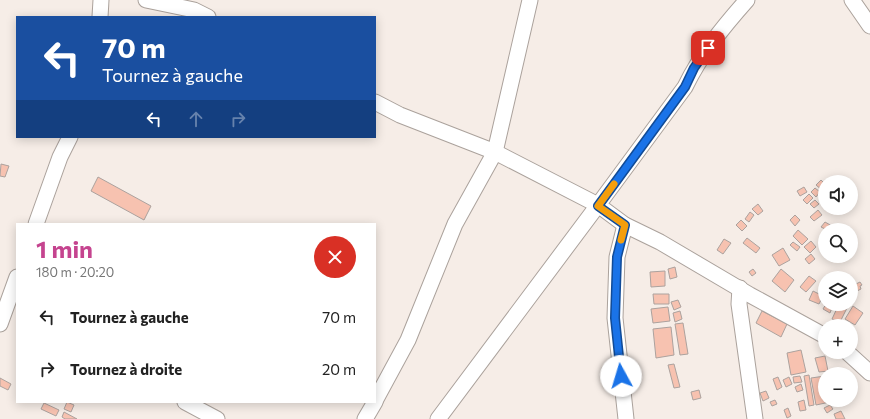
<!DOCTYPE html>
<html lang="fr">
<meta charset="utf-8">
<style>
body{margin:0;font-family:Commissioner,sans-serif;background:#f2f2f2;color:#222;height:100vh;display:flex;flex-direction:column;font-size:15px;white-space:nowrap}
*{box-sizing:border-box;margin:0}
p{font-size:13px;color:#767676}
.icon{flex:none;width:22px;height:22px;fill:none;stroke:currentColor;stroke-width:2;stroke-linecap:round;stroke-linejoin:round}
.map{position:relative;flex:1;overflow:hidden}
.panel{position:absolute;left:16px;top:223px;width:360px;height:180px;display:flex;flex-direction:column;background:#fff;border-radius:0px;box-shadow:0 2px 10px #0003}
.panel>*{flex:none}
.hud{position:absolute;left:16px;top:16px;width:360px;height:122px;border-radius:0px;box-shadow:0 2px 10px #0003;background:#1a4fa0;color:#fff;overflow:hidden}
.buttons{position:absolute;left:818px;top:175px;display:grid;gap:8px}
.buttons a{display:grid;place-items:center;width:40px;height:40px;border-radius:50%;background:#fff;box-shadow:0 2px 10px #0003;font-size:20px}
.pin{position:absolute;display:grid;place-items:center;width:34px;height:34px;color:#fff;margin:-17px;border-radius:8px;box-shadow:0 2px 6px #0006}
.me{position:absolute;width:44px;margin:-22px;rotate:354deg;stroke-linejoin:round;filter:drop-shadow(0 0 3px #0008)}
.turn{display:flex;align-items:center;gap:14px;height:84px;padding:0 20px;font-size:18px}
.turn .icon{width:52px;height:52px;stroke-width:2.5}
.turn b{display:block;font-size:28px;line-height:34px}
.lanes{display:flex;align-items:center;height:38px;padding:0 20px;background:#0003;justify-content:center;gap:20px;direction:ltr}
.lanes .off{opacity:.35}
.round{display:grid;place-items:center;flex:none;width:42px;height:42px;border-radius:21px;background:#f2f2f2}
.summary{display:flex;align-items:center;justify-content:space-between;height:68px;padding:0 20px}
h1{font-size:24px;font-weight:700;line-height:30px;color:#c5448f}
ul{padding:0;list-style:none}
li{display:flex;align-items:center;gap:12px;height:52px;padding:0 20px}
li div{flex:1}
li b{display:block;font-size:15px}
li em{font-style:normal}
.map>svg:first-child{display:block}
.building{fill:#f7c2b0;stroke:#aca29e}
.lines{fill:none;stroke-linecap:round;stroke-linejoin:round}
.street-casing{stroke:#aba29c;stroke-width:17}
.street{stroke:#fff;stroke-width:15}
.route-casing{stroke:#114b97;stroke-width:10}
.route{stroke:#1a73e8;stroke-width:7}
.slow{stroke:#f59e0b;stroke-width:7}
</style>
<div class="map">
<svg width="870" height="419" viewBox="0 0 870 419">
<rect width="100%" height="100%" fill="#f6ede7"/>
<g class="building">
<polygon points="1,164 9,166 5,177 0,176"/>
<polygon points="98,177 151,206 144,220 91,191"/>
<polygon points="821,180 825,184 825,187 822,190 816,185"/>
<polygon points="804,187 807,192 800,196 797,191"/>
<polygon points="815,188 820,192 816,197 811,192"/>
<polygon points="809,194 813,198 807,204 803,200"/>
<polygon points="815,200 819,204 814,208 810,204"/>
<polygon points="758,204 763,211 758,215 752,209"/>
<polygon points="818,210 822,215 814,221 810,217"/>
<polygon points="750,212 754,215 749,222 745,219"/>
<polygon points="795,215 800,220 795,226 790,220"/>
<polygon points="741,220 747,226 742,231 736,225"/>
<polygon points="825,222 832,226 829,230 827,230 821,227"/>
<polygon points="798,230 808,239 802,245 793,236"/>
<polygon points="747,238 760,248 756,253 743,243"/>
<polygon points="724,239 731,243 723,254 717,250"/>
<polygon points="811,241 816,247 810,253 804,247"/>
<polygon points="793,242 800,247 797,251 790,245"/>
<polygon points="783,248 790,260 779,266 772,255"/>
<polygon points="811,254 815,259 809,264 805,259"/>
<polygon points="675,267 677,277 670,279 668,269"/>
<polygon points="753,269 756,273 752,276 749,272"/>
<polygon points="781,269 794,280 785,292 772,281"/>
<polygon points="665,271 665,286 651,287 650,272"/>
<polygon points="809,276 816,281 806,292 800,287"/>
<polygon points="860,282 862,285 860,286 861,289 857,291 854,285"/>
<polygon points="813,291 823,296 819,304 809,300"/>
<polygon points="653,294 669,294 669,304 654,304"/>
<polygon points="678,300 681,307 674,310 671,302"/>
<polygon points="826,304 833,305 830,313 823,309"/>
<polygon points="839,304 844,304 848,306 840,322 832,319"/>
<polygon points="853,306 863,313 855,325 845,319"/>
<polygon points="668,307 670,321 653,323 651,309"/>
<polygon points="680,311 682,319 675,322 673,313"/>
<polygon points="762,311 787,324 781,337 756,323"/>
<polygon points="683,323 688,354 680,355 675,324"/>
<polygon points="671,327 674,355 656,358 653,329"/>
<polygon points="801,350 806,372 791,375 787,353"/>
<polygon points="825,356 828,371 819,372 815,358"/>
<polygon points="674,364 680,387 674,388 668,365"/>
<polygon points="809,375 814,405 809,406 804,376"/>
<polygon points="800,376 802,382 794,383 793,377"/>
<polygon points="825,376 825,400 830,400 830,402 816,405 811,378"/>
<polygon points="778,377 782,387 777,390 773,379"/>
<polygon points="789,377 792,384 786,387 783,380"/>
<polygon points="0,378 11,384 8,390 0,386"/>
<polygon points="801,384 803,390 797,392 795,387"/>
<polygon points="699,390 701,398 693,400 691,392"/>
<polygon points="766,391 769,398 763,401 760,393"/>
<polygon points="775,400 777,404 772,406 770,402"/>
<polygon points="804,400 806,410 800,411 798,402"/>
<polygon points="67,402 74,405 71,412 64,409"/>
<polygon points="44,403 59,410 56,416 41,409"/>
<polygon points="830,405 833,409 827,413 824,408"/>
<polygon points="788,408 791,416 787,418 784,410"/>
<polygon points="841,411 845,419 836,419 834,414"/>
<polygon points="64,412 77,419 65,419 62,417"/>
</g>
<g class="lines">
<defs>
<g id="street">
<polyline points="146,0 194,10 208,17"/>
<polyline points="852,0 870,26"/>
<polyline points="100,17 101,0"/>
<polyline points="375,102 400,115 495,152 598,205 625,225 660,242 750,295 825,336"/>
<polyline points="36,224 60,157 70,137"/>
<polyline points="625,225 617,257 615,318 626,419"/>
<polyline points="740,288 739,304 755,419"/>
<polyline points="0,324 17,277"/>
<polyline points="847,352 870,373"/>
<polyline points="375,401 408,340 455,224 495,152 530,0"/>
<polyline points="185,402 217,419"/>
<polyline points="365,419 375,402"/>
<path d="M 438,419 L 598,205 L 685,87 C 701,54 723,27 747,0"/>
</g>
</defs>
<use href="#street" class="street-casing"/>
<use href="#street" class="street"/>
</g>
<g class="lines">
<defs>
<polyline id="route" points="621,376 615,318 617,257 625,225 598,206 685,87 694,68 708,48"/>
</defs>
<use href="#route" class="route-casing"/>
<use href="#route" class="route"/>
<polyline class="slow" points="614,184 598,206 625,225 621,240"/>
</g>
</svg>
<div class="buttons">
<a><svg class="icon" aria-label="sound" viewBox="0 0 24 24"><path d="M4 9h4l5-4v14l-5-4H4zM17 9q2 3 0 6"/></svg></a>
<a><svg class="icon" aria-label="search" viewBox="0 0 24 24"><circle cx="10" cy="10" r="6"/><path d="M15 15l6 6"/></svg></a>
<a><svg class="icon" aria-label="layers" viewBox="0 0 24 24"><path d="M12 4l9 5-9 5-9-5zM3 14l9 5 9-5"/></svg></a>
<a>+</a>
<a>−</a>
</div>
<div class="pin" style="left:708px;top:48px;background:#d93025"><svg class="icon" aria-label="arrive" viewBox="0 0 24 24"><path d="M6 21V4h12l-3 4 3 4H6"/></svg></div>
<svg class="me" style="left:621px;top:376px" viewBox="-20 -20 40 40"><circle r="19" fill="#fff"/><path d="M0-13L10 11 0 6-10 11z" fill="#1a73e8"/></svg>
<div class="hud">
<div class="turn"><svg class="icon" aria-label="left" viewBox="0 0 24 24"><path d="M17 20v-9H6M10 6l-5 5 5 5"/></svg><div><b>70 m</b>Tournez à gauche</div></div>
<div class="lanes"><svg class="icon" aria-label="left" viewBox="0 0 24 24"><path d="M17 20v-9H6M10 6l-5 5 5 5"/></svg><svg class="icon off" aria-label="ahead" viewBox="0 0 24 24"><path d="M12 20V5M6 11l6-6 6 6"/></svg><svg class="icon off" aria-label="right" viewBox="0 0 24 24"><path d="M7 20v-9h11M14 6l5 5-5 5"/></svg></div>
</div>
<section class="panel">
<div class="summary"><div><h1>1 min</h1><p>180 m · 20:20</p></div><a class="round" style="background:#d93025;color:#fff"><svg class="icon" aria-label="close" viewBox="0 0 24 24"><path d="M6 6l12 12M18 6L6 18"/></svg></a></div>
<ul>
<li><svg class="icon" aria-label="left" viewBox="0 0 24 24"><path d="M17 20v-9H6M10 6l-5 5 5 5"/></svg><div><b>Tournez à gauche</b></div><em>70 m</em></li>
<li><svg class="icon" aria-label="right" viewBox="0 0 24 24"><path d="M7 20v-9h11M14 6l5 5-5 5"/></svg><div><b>Tournez à droite</b></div><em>20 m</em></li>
</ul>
</section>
</div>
